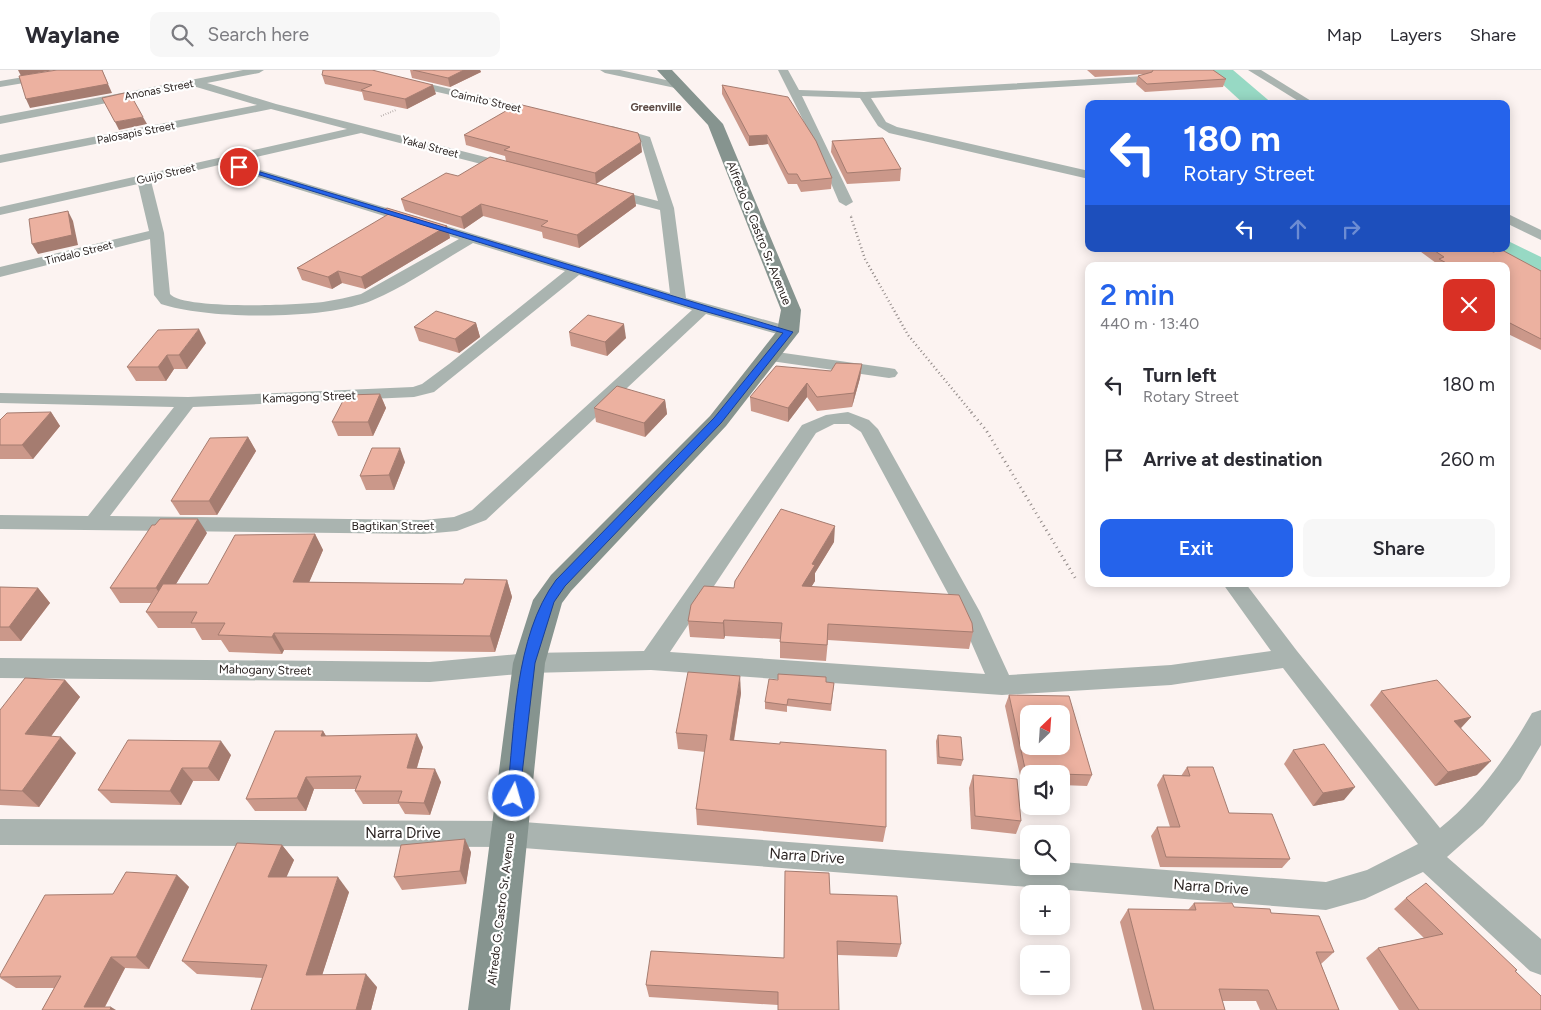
<!DOCTYPE html>
<meta charset="utf-8">
<style>
body{margin:0;font-family:Figtree,sans-serif;background:#f7f7f7;color:#2b2b33;height:100vh;display:flex;flex-direction:column;font-size:19px;white-space:nowrap}
*{box-sizing:border-box;margin:0}
p{font-size:16px;color:#7c7c81}
.icon{flex:none;width:28px;height:28px;fill:none;stroke:currentColor;stroke-width:2;stroke-linecap:round;stroke-linejoin:round}
.map{position:relative;flex:1;overflow:hidden}
.drawer{position:absolute;left:1085px;top:192px;width:425px;height:325px;display:flex;flex-direction:column;background:#fff;border-radius:10px;box-shadow:0 2px 12px #0003}
.drawer>*{flex:none}
.guide{position:absolute;left:1085px;top:30px;width:425px;height:152px;border-radius:10px;box-shadow:0 2px 12px #0003;background:#2563eb;color:#fff;overflow:hidden}
.needle{width:32px;rotate:25deg}
.tools{position:absolute;left:1020px;top:635px;display:grid;gap:10px}
.tools a{display:grid;place-items:center;width:50px;height:50px;border-radius:10px;background:#fff;box-shadow:0 2px 12px #0003;font-size:25px}
.pin{position:absolute;display:grid;place-items:center;width:42px;height:42px;color:#fff;margin:-21px;border:2px solid #fff;border-radius:50%;box-shadow:0 1px 5px #0007}
.me{position:absolute;width:55px;margin:-28px;rotate:6deg;stroke-linejoin:round;filter:drop-shadow(0 0 4px #0008)}
.turn{display:flex;align-items:center;gap:18px;height:105px;padding:0 15px;font-size:22px}
.turn .icon{width:65px;height:65px;stroke-width:2.5}
.turn b{display:block;font-size:35px;line-height:42px}
.lanes{display:flex;align-items:center;height:48px;padding:0 15px;background:#0003;justify-content:center;gap:25px;direction:ltr}
.lanes .off{opacity:.35}
.round{display:grid;place-items:center;flex:none;width:52px;height:52px;border-radius:10px;background:#f7f7f7}
.overview{display:flex;align-items:center;justify-content:space-between;height:85px;padding:0 15px}
h1{font-size:30px;font-weight:600;line-height:38px;color:#2563eb}
.button{display:flex;gap:10px;margin-top:auto;padding:10px 15px}
.button a{flex:1;height:58px;border-radius:10px;background:#2563eb;color:#fff;font-size:20px;font-weight:600;line-height:58px;text-align:center}
.button a+a{background:#f7f7f7;color:#2b2b33}
ul{padding:0;list-style:none}
li{display:flex;align-items:center;gap:15px;height:75px;padding:0 15px}
li div{flex:1}
li b{display:block;font-size:19px}
li em{font-style:normal}
header{display:flex;align-items:center;gap:30px;box-sizing:border-box;height:70px;padding:0 25px;background:#fff;border-bottom:1px solid #e1e1e2}
header strong{font-size:24px}
nav{display:flex;gap:28px;margin-inline-start:auto;font-size:18px}
.search{width:350px;height:45px;background:#f7f7f7;display:flex;align-items:center;gap:12px;box-sizing:border-box;padding:0 18px;border-radius:10px;color:#7c7c81;font-size:19px}
.map>svg:first-child{display:block}
.lines{fill:none;stroke-linecap:round;stroke-linejoin:round}
.river{fill:#97d9c4;fill-rule:evenodd}
.path-far2{stroke:#928a88;stroke-width:2;stroke-dasharray:0.5 2;stroke-linecap:butt}
.path-far1{stroke:#928a88;stroke-width:2.5;stroke-dasharray:1 3;stroke-linecap:butt}
.path{stroke:#928a88;stroke-width:3;stroke-dasharray:1 4;stroke-linecap:butt}
.street{fill:#aab4b0;fill-rule:evenodd}
.secondary{fill:#86948f;fill-rule:evenodd}
.wall{fill:#cb988a}
.shaded-wall{fill:#a57c70}
.building{fill:#ecb1a0;stroke:#a57c70;fill-rule:evenodd}
.route{fill:#2563eb;stroke:#184099}
.labels{text-anchor:middle;dominant-baseline:central;stroke-width:4.5;stroke-linejoin:round;paint-order:stroke}
.far-street-label{font-size:11px;fill:#2b2321;stroke:#fff}
.far-neighbourhood-label{font-size:11px;font-weight:bold;fill:#5c4a44;stroke:#fff}
.street-label{font-size:12px;fill:#2b2321;stroke:#fff}
.near-street-label{font-size:15px;fill:#2b2321;stroke:#fff}
</style>
<header>
<strong>Waylane</strong>
<div class="search"><svg class="icon" aria-label="search" viewBox="0 0 24 24"><circle cx="10" cy="10" r="6"/><path d="M15 15l6 6"/></svg>Search here</div>
<nav><a>Map</a><a>Layers</a><a>Share</a></nav>
</header>
<div class="map">
<svg width="1541" height="940" viewBox="0 0 1541 940">
<rect width="100%" height="100%" fill="#fcf3f1"/>
<g class="lines">
<g class="river">
<polygon points="1207,0 1233,0 1273,34 1244,34"/>
<path d="M 1506,170 L 1541,187 L 1541,210 C 1523,206 1496,194 1486,179 L 1506,179 Z"/>
</g>
<g class="path-far2">
<polyline points="381,46 396,40"/>
<polyline points="851,146 852,148"/>
</g>
<polyline class="path-far1" points="851,147 865,189 908,265 972,343"/>
<polyline class="path" points="971,342 986,360 1077,511"/>
<g class="street">
<polygon points="65,0 89,0 84,3 0,17 0,11"/>
<path d="M 243,0 L 264,0 L 259,3 L 207,13 L 276,34 L 517,95 L 518,98 L 512,102 L 361,63 L 234,92 L 670,223 L 660,140 L 602,125 L 600,122 L 607,118 L 658,131 L 641,72 L 608,63 L 606,60 L 612,56 L 650,67 L 674,138 L 686,228 L 794,258 L 796,262 L 794,266 L 788,267 L 706,244 L 486,450 L 457,461 L 424,464 L 0,459 L 0,445 L 88,446 L 174,337 L 0,333 L 0,323 L 188,327 L 413,317 L 422,314 L 449,294 L 565,201 L 473,173 C 440,192 408,215 373,230 C 328,250 209,250 161,234 L 154,225 L 150,169 L 0,207 L 0,197 L 149,161 L 138,114 L 0,145 L 0,137 L 347,59 L 271,39 L 0,93 L 0,85 L 257,35 L 193,16 L 0,54 L 0,46 ZM 219,95 L 459,169 L 361,224 C 349,227 336,230 323,232 C 300,235 183,240 170,224 L 164,163 L 151,111 ZM 579,205 L 692,240 L 472,440 L 454,447 L 424,450 L 110,446 L 193,337 L 414,327 L 434,322 Z"/>
<polygon points="350,0 369,0 541,40 547,43 541,46 355,3"/>
<polygon points="600,0 620,0 680,13 685,16 680,19 605,3"/>
<polygon points="778,0 788,0 799,20 864,22 1144,6 1149,9 1144,12 871,28 886,52 897,57 1089,101 1089,109 889,63 878,56 860,28 802,26 853,132 846,136 839,132 810,64"/>
<polygon points="1248,0 1261,0 1316,34 1303,34"/>
<polygon points="1506,143 1541,160 1541,170 1506,153"/>
<polygon points="770,281 889,298 895,299 898,303 895,307 889,308 764,290 761,286 764,282"/>
<path d="M 848,342 L 869,350 L 878,359 L 980,542 L 1009,605 L 1171,595 L 1271,581 L 1223,514 L 1246,514 L 1297,581 L 1440,758 C 1479,727 1507,686 1532,643 L 1541,640 L 1541,675 L 1520,710 L 1483,755 L 1447,787 L 1541,869 L 1541,905 L 1530,901 L 1423,802 L 1365,829 L 1326,840 L 510,777 L 0,775 L 0,749 L 510,751 L 1029,790 L 1029,796 L 1061,796 L 1061,792 L 1326,812 L 1367,800 L 1418,774 L 1283,598 L 1171,615 L 1002,625 L 651,600 L 529,603 L 430,612 L 0,608 L 0,588 L 430,592 L 529,583 L 644,581 L 802,355 L 826,345 ZM 834,354 L 849,354 L 861,362 L 958,542 L 985,604 L 670,582 L 816,363 Z"/>
</g>
<polygon class="secondary" points="657,0 672,0 723,54 801,240 799,262 726,356 571,521 562,533 545,593 510,940 468,940 513,593 533,530 551,505 710,346 777,261 781,240 708,55"/>
</g>
<g class="wall">
<polygon points="410,0 480,0 481,2 450,17 412,8"/>
<polygon points="1087,0 1213,0 1226,9 1223,17 1145,22 1136,14 1138,6 1144,4 1095,7"/>
<polygon points="322,5 436,24 407,39 364,30 362,22 325,14"/>
<polygon points="722,15 832,108 831,119 801,122 797,114 788,114 768,74 749,76 722,24"/>
<polygon points="464,65 642,82 596,114 634,124 636,136 579,178 543,168 542,162 483,146 464,159 405,141 401,129 458,106 506,91 505,86 466,75"/>
<polygon points="832,71 901,99 900,111 847,114 831,82"/>
<polygon points="384,140 447,156 450,168 365,219 342,213 332,219 302,210 297,198 386,146"/>
<polygon points="1417,179 1489,179 1493,182 1541,201 1541,280 1506,263 1506,196 1434,196 1436,193"/>
<polygon points="476,253 480,267 459,283 419,271 414,257"/>
<polygon points="569,262 626,268 607,286 571,276"/>
<polygon points="206,273 187,299 174,299 166,311 136,311 127,297"/>
<polygon points="862,294 860,308 852,337 817,341 807,327 788,352 751,341 750,327 831,301"/>
<polygon points="380,324 386,338 373,366 338,366 332,352"/>
<polygon points="665,330 667,344 645,367 596,352 594,338"/>
<polygon points="51,342 60,356 33,389 0,389 0,350"/>
<polygon points="248,367 256,381 217,445 180,445 171,431"/>
<polygon points="405,392 394,420 366,420 360,406"/>
<polygon points="207,463 176,514 208,514 315,464 323,480 309,512 463,514 507,510 512,527 495,582 284,580 282,584 229,582 221,570 202,570 195,558 158,558 146,542 152,533 120,533 110,518"/>
<polygon points="834,472 815,503 815,511 811,517 973,562 969,579 828,570 826,591 780,588 780,569 725,566 724,569 690,567 688,551 734,518"/>
<polygon points="0,517 38,518 50,533 21,571 0,571"/>
<polygon points="65,610 80,627 51,666 76,683 39,737 0,735 0,640"/>
<polygon points="778,610 834,613 831,641 787,636 787,642 765,639 765,632"/>
<polygon points="1381,621 1471,647 1461,658 1477,705 1435,716 1370,635"/>
<polygon points="741,623 734,671 886,757 883,772 697,755 696,739 705,682 678,679 676,663"/>
<polygon points="1009,625 1092,705 1087,716 1061,715 1061,704 1029,704 1029,715 1022,715 1005,636"/>
<polygon points="323,661 326,666 423,677 417,698 441,712 430,745 405,744 399,734 363,734 355,721 356,719 314,719 306,741 255,741 246,729"/>
<polygon points="938,665 963,690 961,696 937,694 936,671"/>
<polygon points="1293,680 1344,730 1313,736 1284,694"/>
<polygon points="231,685 219,711 193,711 181,735 111,733 98,720"/>
<polygon points="1187,697 1229,743 1290,789 1282,798 1160,797 1151,766 1157,757 1170,757 1157,715 1163,705 1181,706"/>
<polygon points="973,705 1021,751 1016,764 971,759 969,718"/>
<polygon points="282,775 294,790 286,807 349,822 322,905 377,917 371,940 251,940 263,908 197,904 182,891"/>
<polygon points="471,782 466,814 402,820 394,807"/>
<polygon points="177,805 189,817 149,899 125,898 105,937 42,940 54,918 16,918 0,908 113,824"/>
<polygon points="830,824 901,874 897,887 838,885 778,935 649,927 646,915 784,888"/>
<polygon points="1406,828 1515,901 1541,940 1399,940 1366,888 1378,878 1424,868 1394,839"/>
<polygon points="1194,833 1271,843 1334,882 1321,894 1339,940 1260,940 1256,931 1222,931 1225,940 1142,940 1120,852 1128,839 1188,840"/>
</g>
<g class="shaded-wall">
<polygon points="18,0 54,0 21,6"/>
<polygon points="102,0 112,23 30,38 26,29"/>
<polygon points="464,0 480,0 481,2 450,17 448,8"/>
<polygon points="433,15 436,24 407,39 405,29"/>
<polygon points="143,47 147,54 119,60 115,52"/>
<polygon points="767,65 768,74 749,76 749,66"/>
<polygon points="641,72 642,82 596,114 595,103"/>
<polygon points="634,124 636,136 579,178 577,165"/>
<polygon points="481,134 483,146 464,159 461,147"/>
<polygon points="68,141 73,151 78,175 38,184 32,174"/>
<polygon points="447,156 450,168 365,219 361,207"/>
<polygon points="338,201 342,213 332,219 328,207"/>
<polygon points="476,253 480,267 459,283 455,269"/>
<polygon points="624,254 626,268 607,286 605,272"/>
<polygon points="199,259 206,273 187,299 179,285"/>
<polygon points="167,285 174,299 166,311 158,297"/>
<polygon points="862,294 860,308 852,337 854,323"/>
<polygon points="807,313 807,327 788,352 788,338"/>
<polygon points="380,324 386,338 373,366 368,352"/>
<polygon points="665,330 667,344 645,367 644,353"/>
<polygon points="51,342 60,356 33,389 22,375"/>
<polygon points="248,367 256,381 217,445 209,431"/>
<polygon points="400,378 405,392 394,420 389,405"/>
<polygon points="198,449 207,463 165,532 156,518"/>
<polygon points="835,456 834,472 815,503 815,511 802,532 802,516 812,494"/>
<polygon points="315,464 323,480 302,529 293,512"/>
<polygon points="507,510 512,527 495,582 490,566"/>
<polygon points="38,518 50,533 21,571 9,557"/>
<polygon points="724,550 725,566 724,569 723,553"/>
<polygon points="274,563 284,580 282,584 272,567"/>
<polygon points="740,606 741,623 731,687 730,670"/>
<polygon points="65,610 80,627 41,680 25,664"/>
<polygon points="1471,647 1458,661 1454,651"/>
<polygon points="323,661 331,674 321,666"/>
<polygon points="417,664 423,677 413,710 407,698"/>
<polygon points="61,667 76,683 39,737 22,721"/>
<polygon points="221,671 231,685 219,711 208,698"/>
<polygon points="1491,691 1477,705 1435,716 1448,702"/>
<polygon points="182,698 193,711 181,735 170,721"/>
<polygon points="435,699 441,712 430,745 424,733"/>
<polygon points="306,707 314,719 306,741 297,728"/>
<polygon points="1355,717 1344,730 1313,736 1323,723"/>
<polygon points="465,769 471,782 466,814 460,801"/>
<polygon points="282,775 294,790 280,822 268,807"/>
<polygon points="177,805 189,817 149,899 136,887"/>
<polygon points="338,807 349,822 318,918 306,905"/>
<polygon points="111,887 125,898 103,940 84,937"/>
<polygon points="366,904 377,917 371,940 356,940"/>
<polygon points="111,937 116,940 110,940"/>
</g>
<g class="building">
<polygon points="57,0 102,0 108,14 26,29 19,6"/>
<polygon points="323,0 372,0 433,15 405,29 361,20 372,15 322,5"/>
<polygon points="413,0 464,0 448,8"/>
<polygon points="1153,0 1213,0 1226,9 1147,14 1138,6 1152,2"/>
<polygon points="722,15 788,27 816,71 832,108 801,111 797,104 788,104 767,65 749,66"/>
<polygon points="129,22 143,47 115,52 102,28"/>
<polygon points="518,34 638,63 641,72 595,103 504,80 510,77 464,65"/>
<polygon points="883,68 901,99 847,103 832,71"/>
<polygon points="490,87 634,124 577,165 541,156 548,151 481,134 461,147 401,129 446,103 458,106"/>
<polygon points="387,138 447,156 361,207 338,201 328,207 297,198 392,142 384,140"/>
<polygon points="68,141 72,165 32,174 29,149"/>
<polygon points="1432,179 1489,179 1493,182 1502,180 1541,201 1541,269 1506,251 1506,228 1507,228 1506,227 1506,196 1452,196 1439,189 1444,187"/>
<polygon points="436,241 476,253 455,269 414,257"/>
<polygon points="588,245 624,254 605,272 569,262"/>
<polygon points="199,259 179,285 167,285 158,297 127,297 158,260"/>
<polygon points="836,293 862,294 854,323 817,327 807,313 788,338 750,327 776,296 831,301"/>
<polygon points="617,316 665,330 644,353 594,338"/>
<polygon points="380,324 368,352 332,352 346,325"/>
<polygon points="51,342 22,375 0,375 0,350 7,343"/>
<polygon points="248,367 209,431 171,431 210,368"/>
<polygon points="372,378 400,378 389,405 360,406"/>
<polygon points="781,439 835,456 812,494 815,495 802,516 959,525 972,553 973,562 828,554 827,575 780,572 782,553 724,550 723,553 688,551 691,535 704,516 734,518 735,511"/>
<polygon points="160,449 198,449 156,518 110,518 152,455 155,455"/>
<polygon points="315,464 293,512 463,514 465,509 507,510 490,566 274,563 272,567 218,565 225,553 191,553 197,542 146,542 163,514 208,514 235,465"/>
<polygon points="0,517 38,518 9,557 0,557"/>
<polygon points="688,602 740,606 730,670 780,674 780,672 886,680 886,757 696,739 707,665 676,663"/>
<polygon points="778,604 826,607 826,612 834,613 831,634 788,629 787,635 765,632 769,609 778,610"/>
<polygon points="25,608 65,610 25,664 61,667 22,721 0,720 0,640"/>
<polygon points="1437,610 1471,647 1454,651 1491,691 1448,702 1381,621"/>
<path d="M 1009,625 L 1069,626 L 1092,705 L 1026,703 ZM 1029,644 L 1061,644 L 1061,676 L 1029,676 Z"/>
<polygon points="275,661 323,661 321,666 417,664 407,698 435,699 424,733 398,732 402,721 355,721 361,706 306,707 297,728 246,729"/>
<polygon points="938,665 961,667 963,690 939,687"/>
<polygon points="128,670 221,671 208,698 182,698 170,721 98,720"/>
<polygon points="1324,674 1355,717 1323,723 1293,680"/>
<polygon points="1187,697 1213,697 1229,743 1272,744 1290,789 1166,787 1157,757 1180,757 1163,705 1190,706"/>
<polygon points="973,705 1017,709 1021,751 975,746"/>
<polygon points="465,769 460,801 394,807 401,775"/>
<polygon points="237,773 282,775 268,807 338,807 306,905 366,904 356,940 251,940 267,895 182,891"/>
<polygon points="785,801 829,803 830,824 897,826 901,874 837,871 839,940 778,940 778,922 646,915 651,881 784,888"/>
<polygon points="126,802 177,805 136,887 111,887 84,937 111,937 110,940 42,940 61,906 0,907 0,905 45,825 113,824"/>
<polygon points="1426,813 1517,900 1515,901 1541,926 1541,940 1419,940 1378,878 1443,864 1406,828"/>
<polygon points="1194,833 1232,833 1234,837 1270,839 1271,843 1319,846 1334,882 1316,882 1339,940 1277,940 1268,920 1219,919 1225,940 1154,940 1128,839 1196,840"/>
</g>
<path class="route" d="M 237,95 L 793,262 L 721,353 L 565,516 L 554,532 L 535,593 L 519,730 L 514,732 L 509,730 L 507,726 C 515,657 514,567 556,510 L 714,348 L 783,263 L 700,240 L 237,98 Z"/>
<g class="labels">
<g class="far-street-label">
<text transform="translate(159 20) rotate(-11)">Anonas Street</text>
<text transform="translate(486 31) rotate(13)">Caimito Street</text>
<text transform="translate(136 63) rotate(-11)">Palosapis Street</text>
<text transform="translate(430 77) rotate(15)">Yakal Street</text>
<text transform="translate(166 104) rotate(-13)">Guijo Street</text>
<text transform="translate(79 183) rotate(-14)">Tindalo Street</text>
</g>
<g class="far-neighbourhood-label">
<text x="656" y="37">Greenville</text>
</g>
<g class="street-label">
<text transform="translate(759 163) rotate(68)">Alfredo G. Castro Sr. Avenue</text>
<text transform="translate(309 327) rotate(-2)">Kamagong Street</text>
<text x="393" y="456">Bagtikan Street</text>
<text transform="translate(265 600) rotate(1)">Mahogany Street</text>
<text transform="translate(501 839) rotate(-83)">Alfredo G. Castro Sr. Avenue</text>
</g>
<g class="near-street-label">
<text x="403" y="763">Narra Drive</text>
<text transform="translate(807 786) rotate(4)">Narra Drive</text>
<text transform="translate(1211 817) rotate(4)">Narra Drive</text>
</g>
</g>
</svg>
<div class="tools">
<a><svg class="needle" viewBox="-14 -14 28 28"><path d="M0-13l5 13h-10z" fill="#e53935"/><path d="M0 13l5-13h-10z" fill="#7c7c81"/></svg></a>
<a><svg class="icon" aria-label="sound" viewBox="0 0 24 24"><path d="M4 9h4l5-4v14l-5-4H4zM17 9q2 3 0 6"/></svg></a>
<a><svg class="icon" aria-label="search" viewBox="0 0 24 24"><circle cx="10" cy="10" r="6"/><path d="M15 15l6 6"/></svg></a>
<a>+</a>
<a>−</a>
</div>
<div class="pin" style="left:239px;top:97px;background:#d93025"><svg class="icon" aria-label="arrive" viewBox="0 0 24 24"><path d="M6 21V4h12l-3 4 3 4H6"/></svg></div>
<svg class="me" style="left:514px;top:726px" viewBox="-20 -20 40 40"><circle r="17" fill="#2563eb" stroke="#fff" stroke-width="3"/><path d="M0-11L8 9 0 5-8 9z" fill="#fff"/></svg>
<div class="guide">
<div class="turn"><svg class="icon" aria-label="left" viewBox="0 0 24 24"><path d="M17 20v-9H6M10 6l-5 5 5 5"/></svg><div><b>180 m</b>Rotary Street</div></div>
<div class="lanes"><svg class="icon" aria-label="left" viewBox="0 0 24 24"><path d="M17 20v-9H6M10 6l-5 5 5 5"/></svg><svg class="icon off" aria-label="ahead" viewBox="0 0 24 24"><path d="M12 20V5M6 11l6-6 6 6"/></svg><svg class="icon off" aria-label="right" viewBox="0 0 24 24"><path d="M7 20v-9h11M14 6l5 5-5 5"/></svg></div>
</div>
<section class="drawer">
<div class="overview"><div><h1>2 min</h1><p>440 m · 13:40</p></div><a class="round" style="background:#d93025;color:#fff"><svg class="icon" aria-label="close" viewBox="0 0 24 24"><path d="M6 6l12 12M18 6L6 18"/></svg></a></div>
<ul>
<li><svg class="icon" aria-label="left" viewBox="0 0 24 24"><path d="M17 20v-9H6M10 6l-5 5 5 5"/></svg><div><b>Turn left</b><p>Rotary Street</p></div><em>180 m</em></li>
<li><svg class="icon" aria-label="arrive" viewBox="0 0 24 24"><path d="M6 21V4h12l-3 4 3 4H6"/></svg><div><b>Arrive at destination</b></div><em>260 m</em></li>
</ul>
<div class="button"><a>Exit</a><a>Share</a></div>
</section>
</div>
